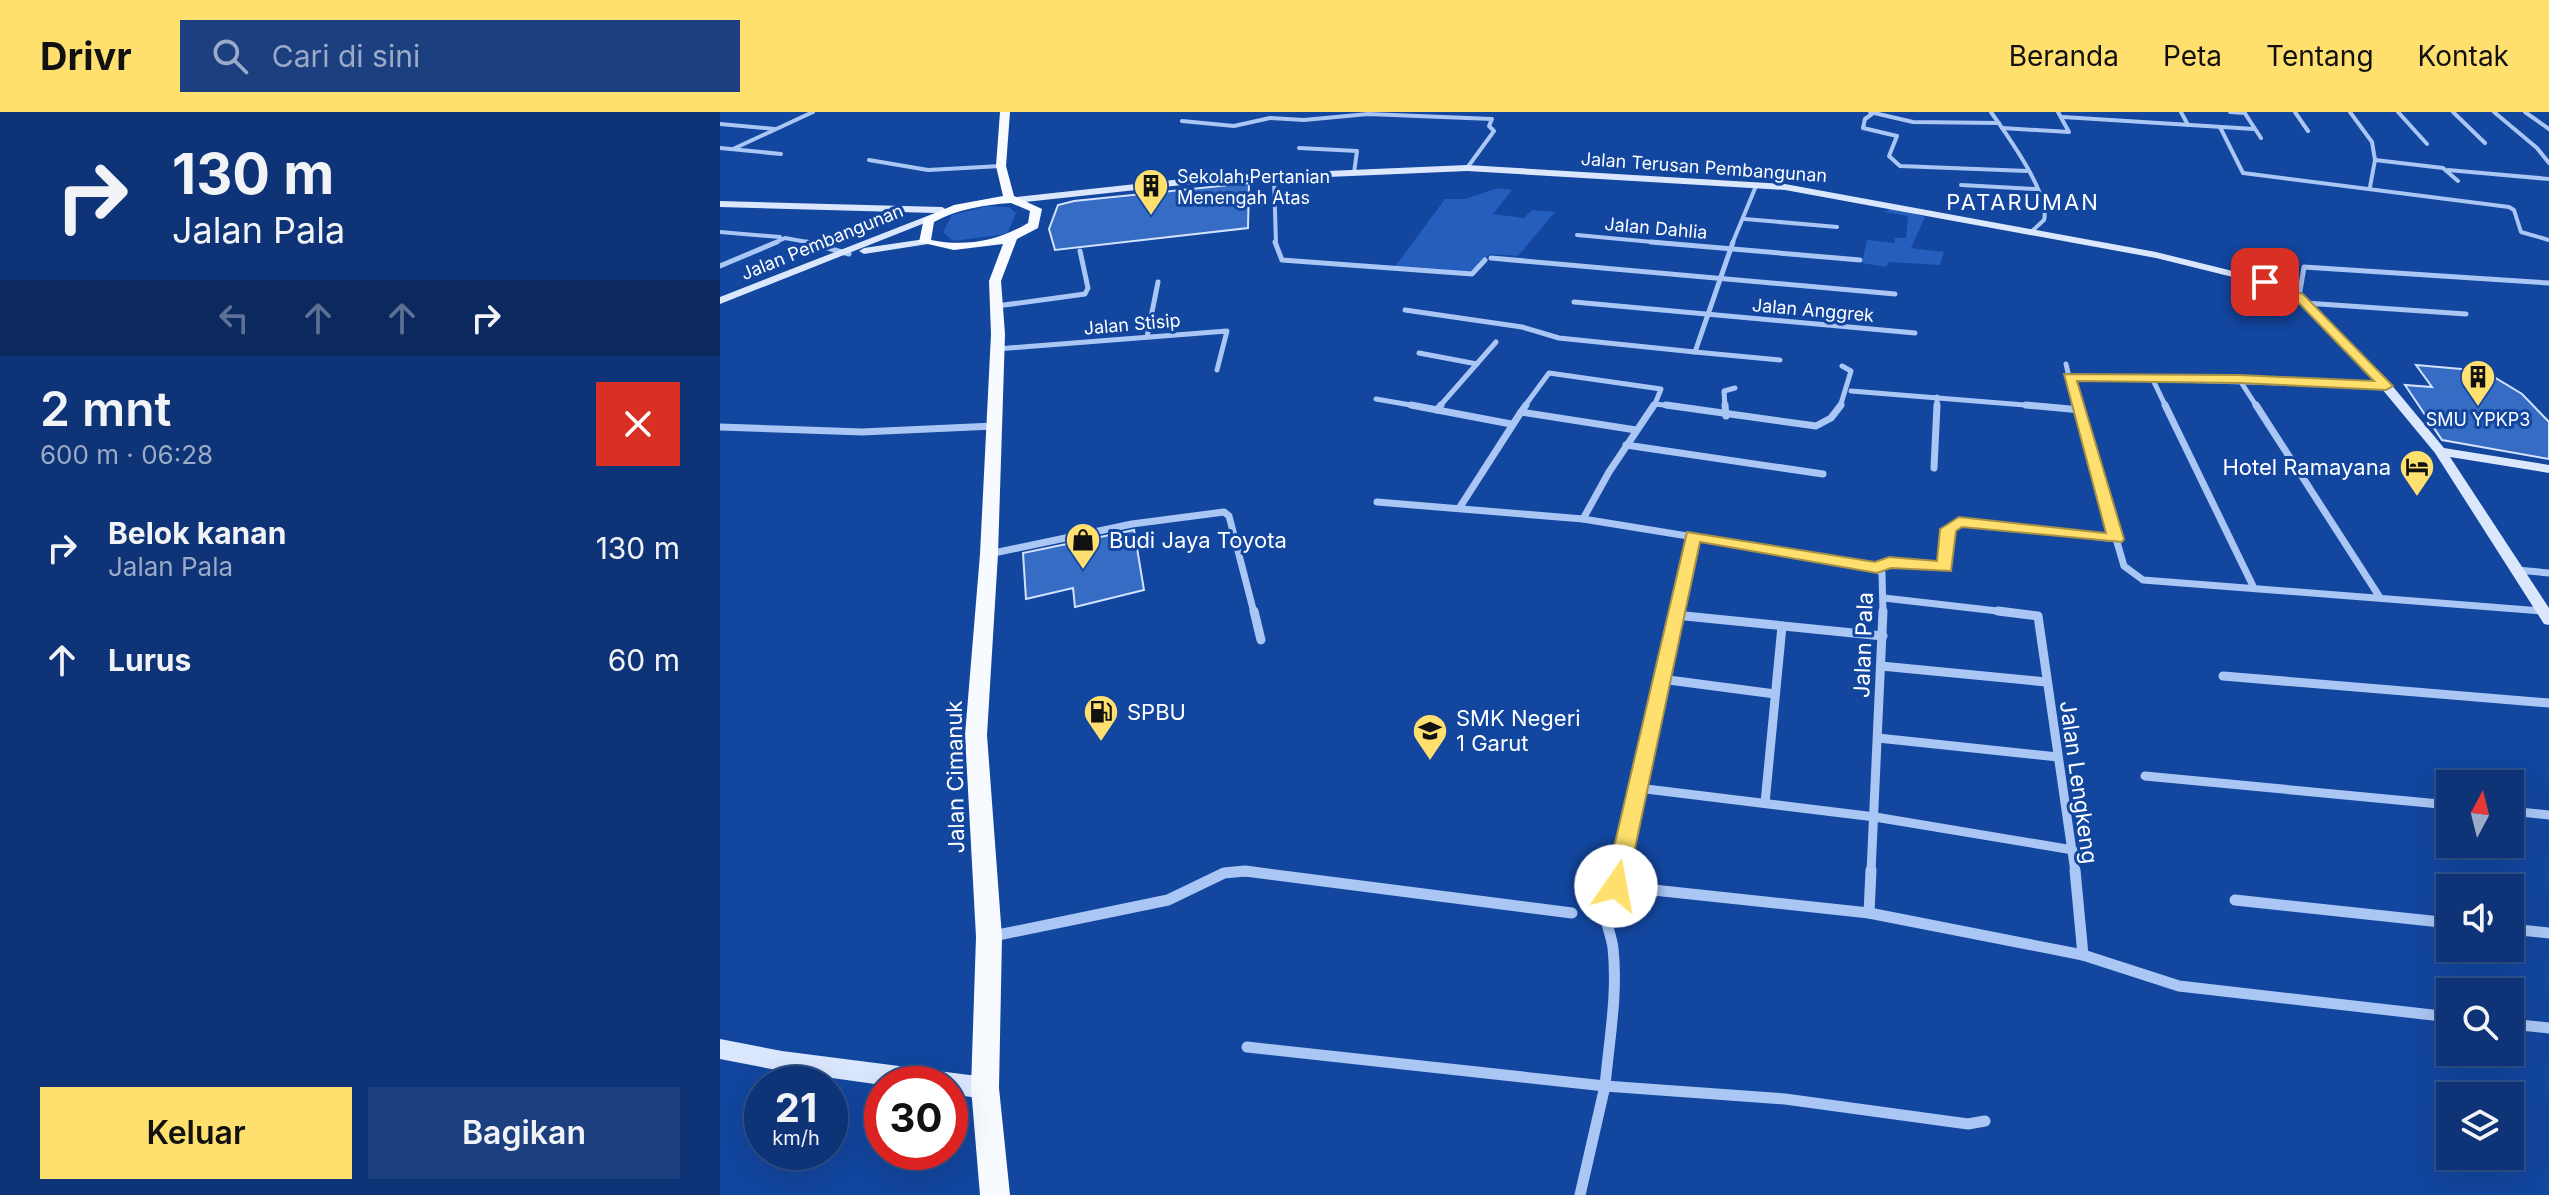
<!DOCTYPE html>
<html lang="id">
<meta charset="utf-8">
<style>
body{margin:0;font-family:Inter,sans-serif;background:#1c3f7f;color:#f1f3f6;height:100vh;display:flex;flex-direction:column;font-size:30px;white-space:nowrap}
*{box-sizing:border-box;margin:0}
p{font-size:26px;color:#9baac6}
.icon{flex:none;width:44px;height:44px;fill:none;stroke:currentColor;stroke-width:2;stroke-linecap:round;stroke-linejoin:round}
.map{position:relative;flex:1;overflow:hidden}
.details{display:flex;flex-direction:column;background:#0e3477;width:720px}
.details>*{flex:none}
.banner{background:#0e3477;color:#f1f3f6;overflow:hidden}
.needle{width:52px;rotate:7deg}
.fabs{position:absolute;left:1716px;top:658px;display:grid;gap:16px}
.fabs a{display:grid;place-items:center;width:88px;height:88px;border-radius:0px;background:#0e3477;box-shadow:0 8px 32px #0002,0 0 0 2px #2e4f89;font-size:40px}
.speed{position:absolute;left:24px;top:954px;display:flex;gap:16px;font-size:40px;font-weight:700;text-align:center}
.speed>*{display:grid;place-content:center;width:104px;height:104px;border-radius:50%;background:#0e3477;box-shadow:0 8px 32px #0002,0 0 0 2px #2e4f89;line-height:1}
.speed small{font-size:20px;font-weight:400}
.speed .limit{border:12px solid #d22;background:#fff;color:#111}
.pin{position:absolute;display:grid;place-items:center;width:68px;height:68px;color:#fff;margin:-34px;border-radius:16px;box-shadow:0 4px 12px #0006}
.me{position:absolute;width:88px;margin:-44px;rotate:12deg;stroke-linejoin:round;filter:drop-shadow(0 0 6px #0008)}
.turn{display:flex;align-items:center;gap:28px;height:168px;padding:0 40px;font-size:36px}
.turn .icon{width:104px;height:104px;stroke-width:2.5}
.turn b{display:block;font-size:56px;line-height:68px}
.lanes{display:flex;align-items:center;height:76px;padding:0 40px;background:#0003;justify-content:center;gap:40px;direction:ltr}
.lanes .off{opacity:.35}
.round{display:grid;place-items:center;flex:none;width:84px;height:84px;border-radius:0px;background:#1c3f7f}
.overview{display:flex;align-items:center;justify-content:space-between;height:136px;padding:0 40px}
h1{font-size:48px;font-weight:600;line-height:60px}
.cta{display:flex;gap:16px;margin-top:auto;padding:16px 40px}
.cta a{flex:1;height:92px;border-radius:0px;background:#ffdf6d;color:#111;font-size:32px;font-weight:600;line-height:92px;text-align:center}
.cta a+a{background:#1c3f7f;color:#f1f3f6}
ul{padding:0;list-style:none}
li{display:flex;align-items:center;gap:24px;height:112px;padding:0 40px}
li div{flex:1}
li b{display:block;font-size:30px}
li em{font-style:normal}
header{display:flex;align-items:center;gap:48px;box-sizing:border-box;height:112px;padding:0 40px;background:#ffdf6d;color:#111}
header strong{font-size:38px}
nav{display:flex;gap:44px;margin-inline-start:auto;font-size:28px}
.search{width:560px;height:72px;background:#1c3f7f;display:flex;align-items:center;gap:20px;box-sizing:border-box;padding:0 28px;border-radius:0px;color:#9baac6;font-size:30px}
main{display:flex;flex:1;min-height:0}
.map>svg:first-child{display:block}
.green{fill:#255ebd}
.building{fill:#366cc4;stroke:#d3e3fe;stroke-width:2}
.lines{fill:none;stroke-linecap:round;stroke-linejoin:round}
.street-far4{stroke:#aac6f4;stroke-width:4}
.street-far3{stroke:#aac6f4;stroke-width:5}
.street-far2{stroke:#aac6f4;stroke-width:7}
.street-far1{stroke:#aac6f4;stroke-width:9}
.street{stroke:#aac6f4;stroke-width:11}
.secondary{fill:#dae7fd;fill-rule:evenodd}
.primary{fill:#f7faff;fill-rule:evenodd}
.route{fill:#ffdf6d;stroke:#a69147;stroke-width:2}
.labels{text-anchor:middle;dominant-baseline:central;stroke-width:6;stroke-linejoin:round;paint-order:stroke}
.far-street-label{font-size:18px;fill:#fff;stroke:#12469f}
.far-poi-label{font-size:18px;fill:#fff;stroke:#12469f;text-anchor:start}
.far-quarter-label{font-size:22px;letter-spacing:2px;fill:#fff;stroke:#12469f}
.poi-label{font-size:22px;fill:#fff;stroke:#12469f;text-anchor:start}
.street-label{font-size:22px;fill:#fff;stroke:#12469f}
</style>
<header>
<strong>Drivr</strong>
<div class="search"><svg class="icon" aria-label="search" viewBox="0 0 24 24"><circle cx="10" cy="10" r="6"/><path d="M15 15l6 6"/></svg>Cari di sini</div>
<nav><a>Beranda</a><a>Peta</a><a>Tentang</a><a>Kontak</a></nav>
</header>
<main>
<section class="details">
<div class="banner">
<div class="turn"><svg class="icon" aria-label="right" viewBox="0 0 24 24"><path d="M7 20v-9h11M14 6l5 5-5 5"/></svg><div><b>130 m</b>Jalan Pala</div></div>
<div class="lanes"><svg class="icon off" aria-label="left" viewBox="0 0 24 24"><path d="M17 20v-9H6M10 6l-5 5 5 5"/></svg><svg class="icon off" aria-label="ahead" viewBox="0 0 24 24"><path d="M12 20V5M6 11l6-6 6 6"/></svg><svg class="icon off" aria-label="ahead" viewBox="0 0 24 24"><path d="M12 20V5M6 11l6-6 6 6"/></svg><svg class="icon" aria-label="right" viewBox="0 0 24 24"><path d="M7 20v-9h11M14 6l5 5-5 5"/></svg></div>
</div>
<div class="overview"><div><h1>2 mnt</h1><p>600 m · 06:28</p></div><a class="round" style="background:#d93025;color:#fff"><svg class="icon" aria-label="close" viewBox="0 0 24 24"><path d="M6 6l12 12M18 6L6 18"/></svg></a></div>
<ul>
<li><svg class="icon" aria-label="right" viewBox="0 0 24 24"><path d="M7 20v-9h11M14 6l5 5-5 5"/></svg><div><b>Belok kanan</b><p>Jalan Pala</p></div><em>130 m</em></li>
<li><svg class="icon" aria-label="ahead" viewBox="0 0 24 24"><path d="M12 20V5M6 11l6-6 6 6"/></svg><div><b>Lurus</b></div><em>60 m</em></li>
</ul>
<div class="cta"><a>Keluar</a><a>Bagikan</a></div>
</section>
<div class="map">
<svg width="1829" height="1083" viewBox="0 0 1829 1083">
<rect width="100%" height="100%" fill="#12469f"/>
<g class="green">
<polygon points="778,76 792,78 773,102 804,106 812,98 835,100 798,144 770,142 750,160 674,156 725,87 745,87"/>
<polygon points="268,94 289,95 296,101 287,122 233,129 223,120 232,103"/>
<polygon points="1173,95 1205,105 1191,136 1224,140 1220,153 1169,150 1166,155 1142,151 1147,128 1175,131 1175,126 1186,126 1188,104 1165,100"/>
</g>
<g class="building">
<polygon points="529,71 528,116 335,138 329,117 338,93 354,89"/>
<polygon points="1696,253 1764,259 1802,282 1829,310 1829,347 1722,328 1685,273 1712,275"/>
<polygon points="414,418 424,478 355,495 353,476 306,487 303,441"/>
</g>
<g class="lines">
<g class="street-far4">
<polyline points="1150,0 1193,10 1279,11"/>
<path d="M 1271,0 C 1286,22 1331,83 1324,108 L 1310,121"/>
<polyline points="1461,0 1468,13"/>
<polyline points="1510,0 1525,1"/>
<polyline points="1524,0 1541,26"/>
<polyline points="1575,0 1588,19"/>
<polyline points="1630,0 1652,30 1655,48 1723,56 1738,69"/>
<polyline points="1678,0 1707,32"/>
<polyline points="1733,0 1765,31"/>
<polyline points="1774,0 1817,36 1829,51"/>
<polyline points="1805,0 1829,17"/>
<polyline points="1152,2 1145,7 1143,16 1177,24 1169,44 1180,54 1307,59"/>
<polyline points="1343,5 1534,17"/>
<polyline points="462,9 514,14 550,6 584,8 648,2 772,7 769,14 774,19 747,56"/>
<polyline points="0,12 55,17"/>
<polyline points="1500,15 1523,61 1789,95 1794,98 1801,120 1829,128"/>
<polyline points="1282,16 1349,20 1338,0"/>
<polyline points="0,36 61,42"/>
<polyline points="579,36 637,39 634,61"/>
<polyline points="13,37 93,0"/>
<polyline points="149,48 208,58 281,54"/>
<polyline points="1728,58 1829,67"/>
<polyline points="554,65 556,132"/>
<polyline points="1241,73 1316,77"/>
<polyline points="1650,75 1655,48"/>
<polyline points="1025,107 1117,115"/>
<polyline points="0,120 60,125"/>
<polyline points="857,123 954,132"/>
<polyline points="52,132 65,126 98,132"/>
<polyline points="1012,132 1036,74"/>
</g>
<g class="street-far3">
<polyline points="86,130 129,142"/>
<polyline points="555,130 562,148 752,162 765,148"/>
<polyline points="931,130 1140,148"/>
<polyline points="771,146 1175,182"/>
<polyline points="0,154 57,130"/>
<polyline points="1545,170 1547,151"/>
<polyline points="1579,185 1584,155 1829,171"/>
<polyline points="854,190 1195,221"/>
<polyline points="1585,191 1746,202"/>
<polyline points="277,194 365,182 368,176 360,139"/>
<polyline points="685,198 802,215 839,226 975,240 1013,130"/>
<polyline points="427,225 438,170"/>
<polyline points="277,237 507,219 497,258"/>
<polyline points="975,240 1060,248"/>
<polyline points="699,241 757,252"/>
<polyline points="1346,252 1349,265"/>
<polyline points="1519,267 1537,295"/>
<polyline points="1433,268 1446,295"/>
<polyline points="1131,279 1331,295"/>
<polyline points="656,287 702,295"/>
<polyline points="719,295 776,230"/>
<polyline points="804,295 829,261 941,277 935,292"/>
<polyline points="933,295 935,292 961,295"/>
<polyline points="1005,295 1004,279 1015,276"/>
<polyline points="1120,295 1131,259 1122,254"/>
<polyline points="1217,295 1217,285"/>
<polyline points="1358,295 1349,265 1666,274"/>
</g>
<g class="street-far2">
<polyline points="691,293 791,312"/>
<polyline points="934,293 889,360 863,407 1152,454 1162,461 1163,501"/>
<polyline points="946,293 1096,314 1111,306 1121,293"/>
<polyline points="1005,293 1006,304"/>
<polyline points="1306,293 1361,298"/>
<polyline points="1357,293 1404,454 1423,468 1823,499"/>
<polyline points="1445,293 1533,474"/>
<polyline points="1536,293 1659,484"/>
<polyline points="717,298 721,293"/>
<polyline points="801,300 806,293"/>
<polyline points="0,315 142,320 274,314"/>
<polyline points="906,333 1103,362"/>
<polyline points="1214,356 1217,293"/>
<polyline points="657,390 863,407"/>
<polyline points="740,395 801,300 916,318"/>
<polyline points="269,442 412,412 504,400 509,404 534,501"/>
<polyline points="1157,456 1169,450 1225,455 1228,417 1239,409 1396,427"/>
<polyline points="1797,458 1829,461"/>
<polyline points="1164,486 1295,501"/>
<polyline points="956,501 973,424"/>
</g>
<g class="street-far1">
<polyline points="534,499 541,528"/>
<polyline points="1278,499 1318,504 1355,760"/>
<polyline points="955,503 1163,524"/>
<polyline points="1161,554 1326,570"/>
<polyline points="1503,564 1829,591"/>
<polyline points="941,567 1055,582"/>
<polyline points="1158,626 1338,645"/>
<polyline points="1425,664 1730,693"/>
<polyline points="918,676 1155,705 1353,738"/>
<polyline points="1045,691 1062,514"/>
<polyline points="1790,699 1829,703"/>
<polyline points="518,760 530,760"/>
<polyline points="899,760 956,499"/>
<polyline points="1151,760 1163,499"/>
</g>
<g class="street">
<polyline points="1355,758 1363,843"/>
<polyline points="896,774 900,758"/>
<polyline points="1515,788 1730,811"/>
<polyline points="1149,801 1151,758"/>
<polyline points="1790,817 1829,821"/>
<polyline points="273,824 448,788 504,761 525,759 852,801"/>
<polyline points="1790,912 1829,916"/>
<path d="M 527,935 L 885,974 C 889,929 898,882 893,836 C 890,813 873,790 896,774 L 1149,801 L 1363,843 L 1459,874 L 1730,905"/>
<polyline points="860,1083 885,974 1065,987 1248,1012 1265,1009"/>
</g>
<g class="secondary">
<polygon points="747,53 1065,72 1436,140 1549,168 1583,183 1670,271 1724,336 1829,353 1829,361 1730,345 1829,496 1829,513 1824,512 1715,341 1662,277 1575,187 1541,172 1436,146 1065,78 747,59 490,70 296,91 291,88 296,85 490,64"/>
<polygon points="0,89 222,95 227,98 219,101 220,105 0,192 0,185 215,101 0,95"/>
<polygon points="205,127 210,130 208,132 144,142 139,139 144,136"/>
<polygon points="0,927 62,939 265,965 273,968 276,976 273,984 265,987 230,982 230,972 162,973 62,959 0,947"/>
</g>
<path class="primary" d="M 280,0 L 290,0 L 286,54 L 294,84 L 322,97 L 318,116 L 297,127 L 281,169 L 285,222 L 278,442 L 267,623 L 282,825 L 279,976 L 290,1083 L 260,1083 L 251,976 L 256,825 L 245,623 L 260,442 L 271,222 L 269,169 L 283,132 L 234,138 L 199,130 L 204,106 L 234,93 L 283,84 L 276,54 ZM 291,91 L 310,99 L 308,111 C 278,129 246,135 211,128 L 214,110 C 238,97 263,93 291,91 Z"/>
</g>
<polygon class="route" points="1540,167 1583,182 1673,274 1666,278 1519,271 1357,269 1404,427 1402,430 1242,415 1236,419 1231,459 1171,456 1157,461 980,430 907,774 904,781 888,781 885,774 967,420 1155,450 1169,445 1217,449 1220,417 1239,405 1386,421 1344,262 1519,263 1654,269 1575,187 1540,172"/>
<defs>
<symbol id="building-pin" viewBox="-11 -11 22 30"><path d="M0 17L-7.5 6A9.5 9.5 0 1 1 7.5 6Z" fill="#ffdf6d" stroke="#12469f"/><path d="M-4-6H4V6H1V3H-1V6H-4ZM-2.5-4.3h1.7v1.8h-1.7ZM.8-4.3h1.7v1.8H.8ZM-2.5-1h1.7V.8h-1.7ZM.8-1h1.7V.8H.8Z" fill="#111"/></symbol>
<symbol id="hotel-pin" viewBox="-11 -11 22 30"><path d="M0 17L-7.5 6A9.5 9.5 0 1 1 7.5 6Z" fill="#ffdf6d" stroke="#12469f"/><path d="M-6-4.5h1.5V1H6V5H4.5V3h-9V5H-6ZM-4 0a1.8 1.8 0 1 1 3.6 0ZM.5 0V-2.5h3Q6-2.5 6 0Z" fill="#111"/></symbol>
<symbol id="shop-pin" viewBox="-11 -11 22 30"><path d="M0 17L-7.5 6A9.5 9.5 0 1 1 7.5 6Z" fill="#ffdf6d" stroke="#12469f"/><path d="M-5-2.5h2.3a2.7 3.5 0 0 1 5.4 0H5L5.5 6h-11ZM-1.5-2.5h3a1.5 2.3 0 0 0-3 0Z" fill="#111"/></symbol>
<symbol id="fuel-pin" viewBox="-11 -11 22 30"><path d="M0 17L-7.5 6A9.5 9.5 0 1 1 7.5 6Z" fill="#ffdf6d" stroke="#12469f"/><path d="M-5.5-6h7V0h2V4h1.3V-2.5L3-4.5l.8-.8L6-3V5H2.5V1h-1V6h-7ZM-4.2-4.7v3.2H.2V-4.7Z" fill="#111"/></symbol>
<symbol id="school-pin" viewBox="-11 -11 22 30"><path d="M0 17L-7.5 6A9.5 9.5 0 1 1 7.5 6Z" fill="#ffdf6d" stroke="#12469f"/><path d="M0-5L7-2L0 1L-7-2ZM-4 1L0 2.5L4 1V4Q0 6-4 4Z" fill="#111"/></symbol>
</defs>
<g fill-rule="evenodd">
<use href="#building-pin" x="411" y="54" width="40" height="54"/>
<use href="#building-pin" x="1738" y="245" width="40" height="54"/>
<use href="#hotel-pin" x="1677" y="335" width="40" height="54"/>
<use href="#shop-pin" x="343" y="408" width="40" height="54"/>
<use href="#fuel-pin" x="361" y="580" width="40" height="54"/>
<use href="#school-pin" x="690" y="599" width="40" height="54"/>
</g>
<g class="labels">
<g class="far-street-label">
<text transform="translate(984 55) rotate(4)">Jalan Terusan Pembangunan</text>
<text transform="translate(936 116) rotate(5)">Jalan Dahlia</text>
<text transform="translate(102 130) rotate(-22)">Jalan Pembangunan</text>
<text transform="translate(1093 198) rotate(5)">Jalan Anggrek</text>
<text transform="translate(412 212) rotate(-5)">Jalan Stisip</text>
</g>
<g class="far-poi-label">
<text x="457" y="64">Sekolah Pertanian<tspan x="457" dy="21">Menengah Atas</tspan></text>
<text x="1758" y="307" text-anchor="middle">SMU YPKP3</text>
</g>
<g class="far-quarter-label">
<text x="1303" y="90">PATARUMAN</text>
</g>
<g class="poi-label">
<text x="1671" y="355" text-anchor="end">Hotel Ramayana</text>
<text x="389" y="428">Budi Jaya Toyota</text>
<text x="407" y="600">SPBU</text>
<text x="736" y="606">SMK Negeri<tspan x="736" dy="25">1 Garut</tspan></text>
</g>
<g class="street-label">
<text transform="translate(1143 533) rotate(-88)">Jalan Pala</text>
<text transform="translate(235 665) rotate(-91)">Jalan Cimanuk</text>
<text transform="translate(1359 670) rotate(82)">Jalan Lengkeng</text>
</g>
</g>
</svg>
<div class="fabs">
<a><svg class="needle" viewBox="-14 -14 28 28"><path d="M0-13l5 13h-10z" fill="#e53935"/><path d="M0 13l5-13h-10z" fill="#9baac6"/></svg></a>
<a><svg class="icon" aria-label="sound" viewBox="0 0 24 24"><path d="M4 9h4l5-4v14l-5-4H4zM17 9q2 3 0 6"/></svg></a>
<a><svg class="icon" aria-label="search" viewBox="0 0 24 24"><circle cx="10" cy="10" r="6"/><path d="M15 15l6 6"/></svg></a>
<a><svg class="icon" aria-label="layers" viewBox="0 0 24 24"><path d="M12 4l9 5-9 5-9-5zM3 14l9 5 9-5"/></svg></a>
</div>
<div class="speed"><div>21<small>km/h</small></div><div class="limit">30</div></div>
<div class="pin" style="left:1545px;top:170px;background:#d93025"><svg class="icon" aria-label="arrive" viewBox="0 0 24 24"><path d="M6 21V4h12l-3 4 3 4H6"/></svg></div>
<svg class="me" style="left:896px;top:774px" viewBox="-20 -20 40 40"><circle r="19" fill="#fff"/><path d="M0-13L10 11 0 6-10 11z" fill="#ffdf6d"/></svg>
</div>
</main>
